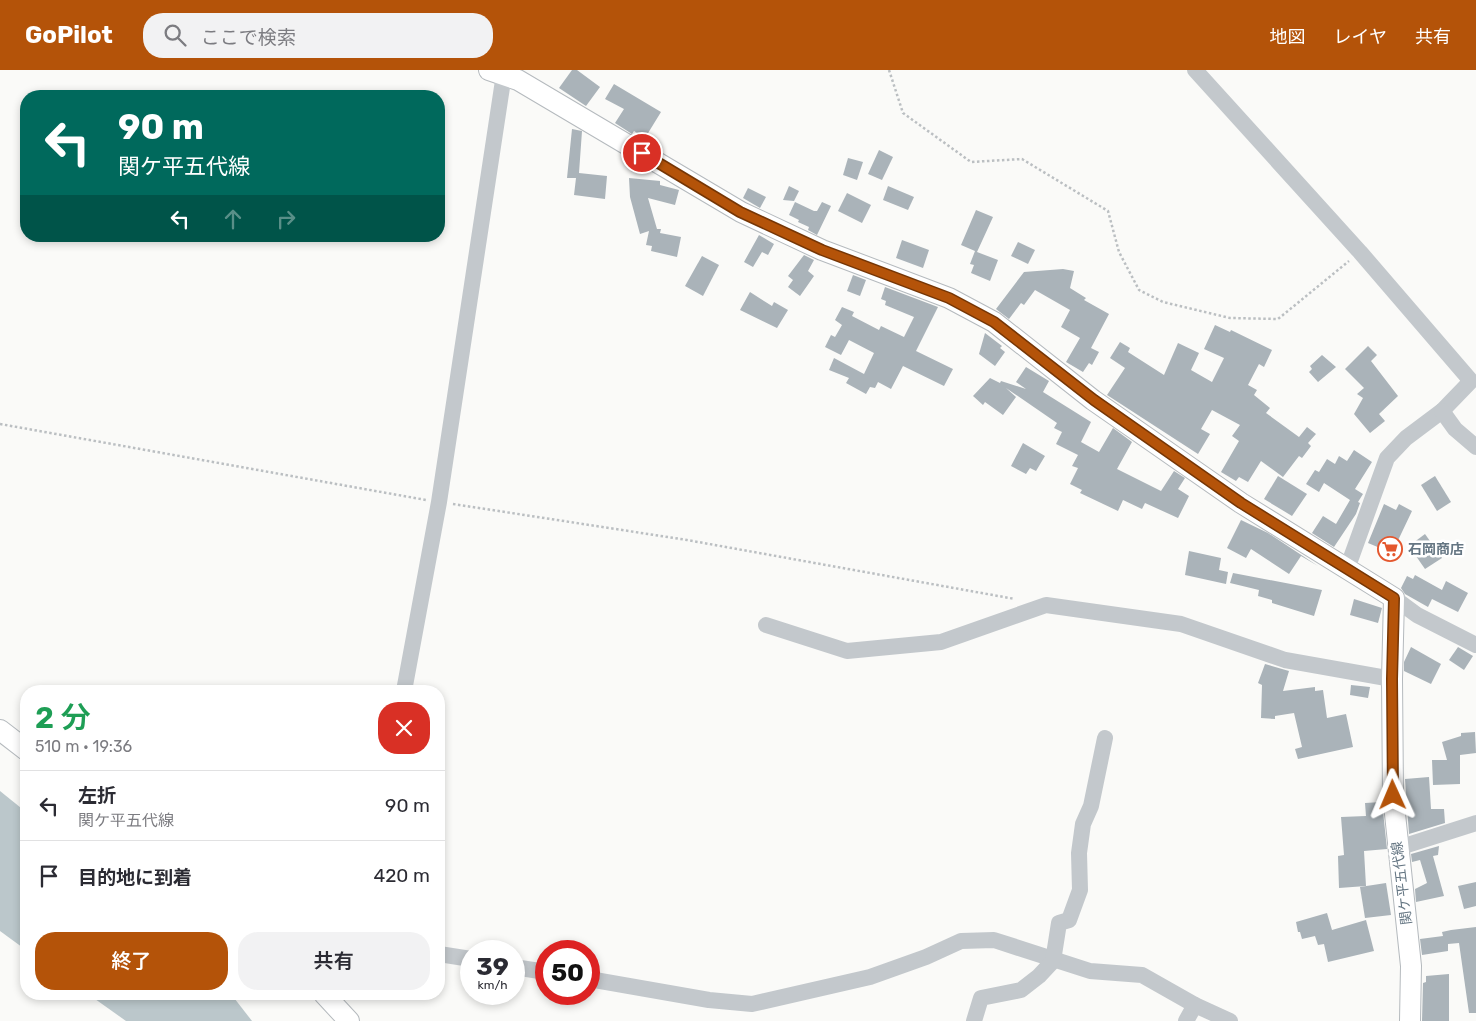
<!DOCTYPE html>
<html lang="ja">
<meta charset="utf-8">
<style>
body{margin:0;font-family:Rubik,"Noto Sans JP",sans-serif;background:#f2f2f3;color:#2b2b33;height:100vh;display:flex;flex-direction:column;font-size:19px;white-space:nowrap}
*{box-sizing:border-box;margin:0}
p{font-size:16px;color:#7c7c81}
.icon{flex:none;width:28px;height:28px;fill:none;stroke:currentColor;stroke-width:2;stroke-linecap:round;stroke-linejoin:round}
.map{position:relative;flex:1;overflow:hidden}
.panel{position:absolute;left:20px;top:615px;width:425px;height:315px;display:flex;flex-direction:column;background:#fff;border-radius:20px;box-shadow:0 2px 8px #0003}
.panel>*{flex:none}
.guide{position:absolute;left:20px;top:20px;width:425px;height:152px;border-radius:20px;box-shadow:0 2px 8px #0003;background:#00695c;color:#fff;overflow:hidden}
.speed{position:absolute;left:460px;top:870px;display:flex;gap:10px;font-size:25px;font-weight:700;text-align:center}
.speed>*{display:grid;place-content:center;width:65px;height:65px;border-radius:50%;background:#fff;box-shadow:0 2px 8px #0003;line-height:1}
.speed small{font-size:12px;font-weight:400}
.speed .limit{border:8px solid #d22;background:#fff;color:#111}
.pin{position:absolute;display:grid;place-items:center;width:42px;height:42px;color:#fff;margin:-21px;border:2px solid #fff;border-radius:50%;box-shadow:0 1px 5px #0007}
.me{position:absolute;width:55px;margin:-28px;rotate:359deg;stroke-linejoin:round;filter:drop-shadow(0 0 4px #0008)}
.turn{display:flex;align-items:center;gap:18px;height:105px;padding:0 15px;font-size:22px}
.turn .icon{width:65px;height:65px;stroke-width:2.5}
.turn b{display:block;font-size:35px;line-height:42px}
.lanes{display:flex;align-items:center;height:48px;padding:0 15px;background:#0003;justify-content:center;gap:25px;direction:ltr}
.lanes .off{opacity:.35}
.round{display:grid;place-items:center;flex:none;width:52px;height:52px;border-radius:20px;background:#f2f2f3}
.head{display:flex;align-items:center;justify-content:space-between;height:85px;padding:0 15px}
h1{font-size:30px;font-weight:600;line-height:38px;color:#1e9e55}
.action{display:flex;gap:10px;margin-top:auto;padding:10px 15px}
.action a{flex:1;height:58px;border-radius:20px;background:#b45309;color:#fff;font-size:20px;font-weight:600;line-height:58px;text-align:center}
.action a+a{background:#f2f2f3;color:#2b2b33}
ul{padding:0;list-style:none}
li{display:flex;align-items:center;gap:15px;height:70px;padding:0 15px;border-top:1px solid #e1e1e2}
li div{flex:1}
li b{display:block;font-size:19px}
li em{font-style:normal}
header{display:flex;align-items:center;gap:30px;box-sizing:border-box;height:70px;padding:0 25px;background:#b45309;color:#fff}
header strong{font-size:24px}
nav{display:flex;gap:28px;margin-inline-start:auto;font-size:18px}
.search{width:350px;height:45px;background:#f2f2f3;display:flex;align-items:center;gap:12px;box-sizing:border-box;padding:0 18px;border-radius:20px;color:#7c7c81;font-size:19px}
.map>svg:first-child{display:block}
.water{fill:#bbc7cb}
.building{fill:#aab3b9}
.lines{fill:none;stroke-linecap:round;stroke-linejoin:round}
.major-casing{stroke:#b5babe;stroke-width:22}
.path{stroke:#bbbfc2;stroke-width:2.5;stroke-dasharray:2.5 2.5;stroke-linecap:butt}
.minor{stroke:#c3c8cc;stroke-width:16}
.major{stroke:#fff;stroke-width:20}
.route-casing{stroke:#753606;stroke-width:12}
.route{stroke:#b45309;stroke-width:9}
.labels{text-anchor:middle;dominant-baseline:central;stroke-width:5;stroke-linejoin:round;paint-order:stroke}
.poi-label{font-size:14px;font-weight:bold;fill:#657683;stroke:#fff;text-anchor:start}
.street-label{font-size:14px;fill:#657683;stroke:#fff}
</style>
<header>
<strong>GoPilot</strong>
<div class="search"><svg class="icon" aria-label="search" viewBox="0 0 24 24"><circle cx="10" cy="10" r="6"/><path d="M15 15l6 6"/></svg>ここで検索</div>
<nav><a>地図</a><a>レイヤ</a><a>共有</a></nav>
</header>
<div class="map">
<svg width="1476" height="951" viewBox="0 0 1476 951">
<rect width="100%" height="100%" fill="#fafaf8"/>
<g class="water">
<polygon points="0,721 26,742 26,880 0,861"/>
<polygon points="88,924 231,924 252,951 126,951"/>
</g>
<g class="building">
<polygon points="572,0 577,0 600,17 586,36 559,18"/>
<polygon points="614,14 661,42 645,68 634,61 632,64 615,53 624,39 605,29"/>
<polygon points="572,59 582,61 579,103 607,106 605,129 574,125 576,108 567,108"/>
<polygon points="879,80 893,87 882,110 868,104"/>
<polygon points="848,88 863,92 857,110 843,105"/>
<polygon points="629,108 660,111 660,115 679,120 675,135 648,128 657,159 661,159 660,163 681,167 677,187 651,181 652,176 646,175 649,161 640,164 630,127"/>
<polygon points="789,116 799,121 794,131 783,130"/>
<polygon points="888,116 914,127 908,140 883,130"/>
<polygon points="748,118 766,127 760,138 743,128"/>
<polygon points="847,123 871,135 862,153 838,141"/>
<polygon points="795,132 814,141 817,141 822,132 831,136 817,165 808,160 809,157 798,152 799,150 789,145"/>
<polygon points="976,140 993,147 977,182 998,190 990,211 971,203 974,195 970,194 975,181 961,175"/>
<polygon points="759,165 774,174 768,185 762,182 753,197 744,192"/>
<polygon points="902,170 929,180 923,198 896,188"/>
<polygon points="1018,172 1035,180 1028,194 1011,186"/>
<polygon points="804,185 814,190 808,201 814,206 800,226 788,217 793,210 788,206"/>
<polygon points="702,186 719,195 703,226 685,216"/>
<polygon points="1063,199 1074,201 1070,218 1086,228 1084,230 1109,244 1091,278 1099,282 1092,295 1089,293 1083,302 1066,292 1080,268 1061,257 1070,240 1035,220 1024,235 1021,233 1009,249 996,239 1024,202"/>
<polygon points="853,205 866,210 860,226 847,221"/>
<polygon points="885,217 938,237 916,281 953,299 944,316 903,296 891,319 878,312 875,318 870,317 866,324 846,313 849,308 829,300 834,288 864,304 874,283 849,270 841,285 825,277 831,265 835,267 842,255 835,250 842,237 854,242 852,246 879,260 881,256 904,267 914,247 885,235 886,231 881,229"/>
<polygon points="750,222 772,236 774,232 788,240 777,258 740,240"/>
<polygon points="1215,255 1230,262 1231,260 1272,280 1264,297 1259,294 1248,315 1257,320 1254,325 1270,338 1266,343 1299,367 1307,357 1316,364 1308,373 1311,376 1302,388 1299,386 1283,407 1261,391 1248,412 1239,407 1236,411 1221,402 1239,371 1232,366 1240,355 1212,340 1201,359 1210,364 1198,384 1107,325 1125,298 1110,288 1120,272 1130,278 1128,282 1164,305 1178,273 1199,283 1191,300 1212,312 1224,288 1204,279"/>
<polygon points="985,263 1002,276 1000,278 1005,282 995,296 979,284"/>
<polygon points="1368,276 1377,285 1371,291 1398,326 1379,344 1385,351 1370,363 1354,344 1363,328 1357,324 1364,318 1345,299"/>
<polygon points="1322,285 1336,297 1318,312 1309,302 1312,299 1310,296"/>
<polygon points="1026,297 1049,311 1043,322 1091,352 1081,372 1099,382 1113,358 1132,372 1117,399 1161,421 1174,401 1185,408 1178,419 1189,426 1178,448 1145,433 1142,439 1123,430 1118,441 1080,423 1082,420 1070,414 1078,398 1072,396 1078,385 1056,374 1062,362 1054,358 1057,353 1006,318 1016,327 1003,345 985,332 983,335 973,326 990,308 1000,313 1001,311 1026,319 1016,312"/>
<polygon points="1023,373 1045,386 1036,401 1030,398 1026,404 1011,396"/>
<polygon points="1354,380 1372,392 1355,419 1363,424 1358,432 1360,433 1356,444 1334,477 1312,463 1323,446 1336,454 1350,430 1324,413 1319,422 1306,414 1315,400 1319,402 1327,389 1335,394 1339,386 1347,391"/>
<polygon points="1278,406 1307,424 1292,446 1264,429"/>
<polygon points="1435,406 1451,432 1437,441 1421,415"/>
<polygon points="1384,434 1396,440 1399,434 1412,441 1392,483 1368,473"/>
<polygon points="1241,450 1268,463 1318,496 1301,486 1289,504 1251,479 1246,488 1227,478"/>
<polygon points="1425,464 1442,488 1425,499 1409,476"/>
<polygon points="1189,481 1221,488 1219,500 1228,502 1226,514 1185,505"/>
<polygon points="1233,503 1322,520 1314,546 1272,533 1272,530 1258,526 1259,520 1230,513"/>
<polygon points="1415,505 1442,520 1446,511 1468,523 1458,542 1432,529 1428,537 1405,524 1401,518 1407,506 1413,509"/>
<polygon points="1354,529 1382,538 1378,553 1350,545"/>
<polygon points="1411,577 1441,594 1431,614 1404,601 1404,592"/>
<polygon points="1458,577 1473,586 1464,600 1449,590"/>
<polygon points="1265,594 1289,601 1283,621 1315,617 1315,621 1323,620 1327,648 1346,644 1353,677 1298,689 1295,679 1302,677 1294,643 1275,646 1275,649 1261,648 1262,615 1258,613"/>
<polygon points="1351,615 1370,617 1368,628 1350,625"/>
<polygon points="1475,662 1476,683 1460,685 1460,714 1433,715 1432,690 1447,690 1442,672 1461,666 1461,663"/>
<polygon points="1429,707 1431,739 1444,739 1445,753 1409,764 1405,709"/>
<polygon points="1382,732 1387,779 1364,781 1366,816 1339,818 1338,786 1344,785 1341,747 1366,746 1365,733"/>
<polygon points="1439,776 1438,785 1433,786 1444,826 1416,832 1415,819 1427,813 1420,790 1412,792 1411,784"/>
<polygon points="1476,812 1476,836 1464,839 1458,816"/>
<polygon points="1386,813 1391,845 1365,848 1360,817"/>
<polygon points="1327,843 1332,860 1366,850 1374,881 1328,892 1324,874 1318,875 1315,866 1302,869 1300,862 1298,862 1296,852"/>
<polygon points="1476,857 1476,943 1469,943 1459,873 1448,874 1448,881 1422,885 1420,869 1443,866 1442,862 1451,860"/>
<polygon points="1449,904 1449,951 1422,951 1423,913 1426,912 1426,906"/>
</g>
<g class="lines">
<defs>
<g id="major">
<polyline points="489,0 518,10 741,142 822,180 949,228 994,252 1093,330 1241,433 1394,528 1392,609 1393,725 1411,896 1410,951"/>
<polyline points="0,660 26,680"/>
<polyline points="324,924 349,951"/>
</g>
</defs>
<use href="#major" class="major-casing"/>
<g class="path">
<polyline points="889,0 903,43 971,92 1022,89 1108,141 1119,182 1139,220 1163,232 1230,248 1278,249 1349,191"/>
<polyline points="0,354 426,430"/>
<polyline points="453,434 687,470 1015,529"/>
</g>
<g class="minor">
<polyline points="1195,0 1360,182 1471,311 1442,341 1406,368 1387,388 1347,499"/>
<polyline points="1442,341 1455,359 1476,377"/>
<polyline points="1394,528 1417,545 1476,575"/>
<polyline points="766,555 847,581 941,572 1046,535 1181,554 1285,590 1392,609"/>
<polyline points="404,621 439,432 504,4"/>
<polyline points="1398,778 1476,753"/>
<polyline points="439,884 471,889"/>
<polyline points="514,897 546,902"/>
<polyline points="589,909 709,930 752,934 870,907 926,887 961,871 994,870 1090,901 1142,905 1195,935 1230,951"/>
<polyline points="974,951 981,928 1021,920 1039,906 1053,891 1059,853 1069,850 1080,820 1079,783 1083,754 1091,736 1105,668"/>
<polyline points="1186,951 1195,935"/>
</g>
<use href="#major" class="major"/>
</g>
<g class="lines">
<defs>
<polyline id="route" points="642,83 740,142 822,180 949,228 994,252 1094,330 1241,433 1394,528 1392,609 1393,725"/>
</defs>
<use href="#route" class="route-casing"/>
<use href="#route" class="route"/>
</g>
<defs>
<symbol id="supermarket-ring" viewBox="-11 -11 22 22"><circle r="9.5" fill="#fff" stroke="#e4572e" stroke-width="1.5"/><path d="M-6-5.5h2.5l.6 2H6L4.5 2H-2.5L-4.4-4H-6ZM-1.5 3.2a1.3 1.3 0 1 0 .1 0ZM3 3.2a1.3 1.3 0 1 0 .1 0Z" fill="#e4572e"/></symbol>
</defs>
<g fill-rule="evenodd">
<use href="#supermarket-ring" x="1376" y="465" width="28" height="28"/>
</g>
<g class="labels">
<g class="poi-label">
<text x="1408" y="479">石岡商店</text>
</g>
<g class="street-label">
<text transform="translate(1402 813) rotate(-97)">関ケ平五代線</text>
</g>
</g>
</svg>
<div class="speed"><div>39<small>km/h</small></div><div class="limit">50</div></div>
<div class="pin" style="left:642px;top:83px;background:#d93025"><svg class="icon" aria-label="arrive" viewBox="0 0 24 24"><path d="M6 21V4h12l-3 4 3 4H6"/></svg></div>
<svg class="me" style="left:1393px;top:725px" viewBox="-20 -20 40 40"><path d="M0-17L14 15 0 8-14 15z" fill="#b45309" stroke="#fff" stroke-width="4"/></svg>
<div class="guide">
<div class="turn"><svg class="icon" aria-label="left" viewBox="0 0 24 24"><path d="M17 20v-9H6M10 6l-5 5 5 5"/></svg><div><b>90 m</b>関ケ平五代線</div></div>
<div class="lanes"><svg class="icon" aria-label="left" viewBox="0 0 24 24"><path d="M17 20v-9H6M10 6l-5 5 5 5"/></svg><svg class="icon off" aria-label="ahead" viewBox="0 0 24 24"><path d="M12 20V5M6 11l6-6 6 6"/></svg><svg class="icon off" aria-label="right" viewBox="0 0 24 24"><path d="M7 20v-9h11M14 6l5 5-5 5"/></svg></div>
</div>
<section class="panel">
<div class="head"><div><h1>2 分</h1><p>510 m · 19:36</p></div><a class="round" style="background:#d93025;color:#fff"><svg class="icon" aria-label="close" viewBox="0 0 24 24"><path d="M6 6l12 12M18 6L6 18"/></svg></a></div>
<ul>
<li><svg class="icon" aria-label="left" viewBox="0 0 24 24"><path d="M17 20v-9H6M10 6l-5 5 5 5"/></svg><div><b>左折</b><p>関ケ平五代線</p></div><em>90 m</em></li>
<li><svg class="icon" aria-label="arrive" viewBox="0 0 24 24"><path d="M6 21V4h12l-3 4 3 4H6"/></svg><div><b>目的地に到着</b></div><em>420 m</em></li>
</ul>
<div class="action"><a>終了</a><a>共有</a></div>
</section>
</div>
